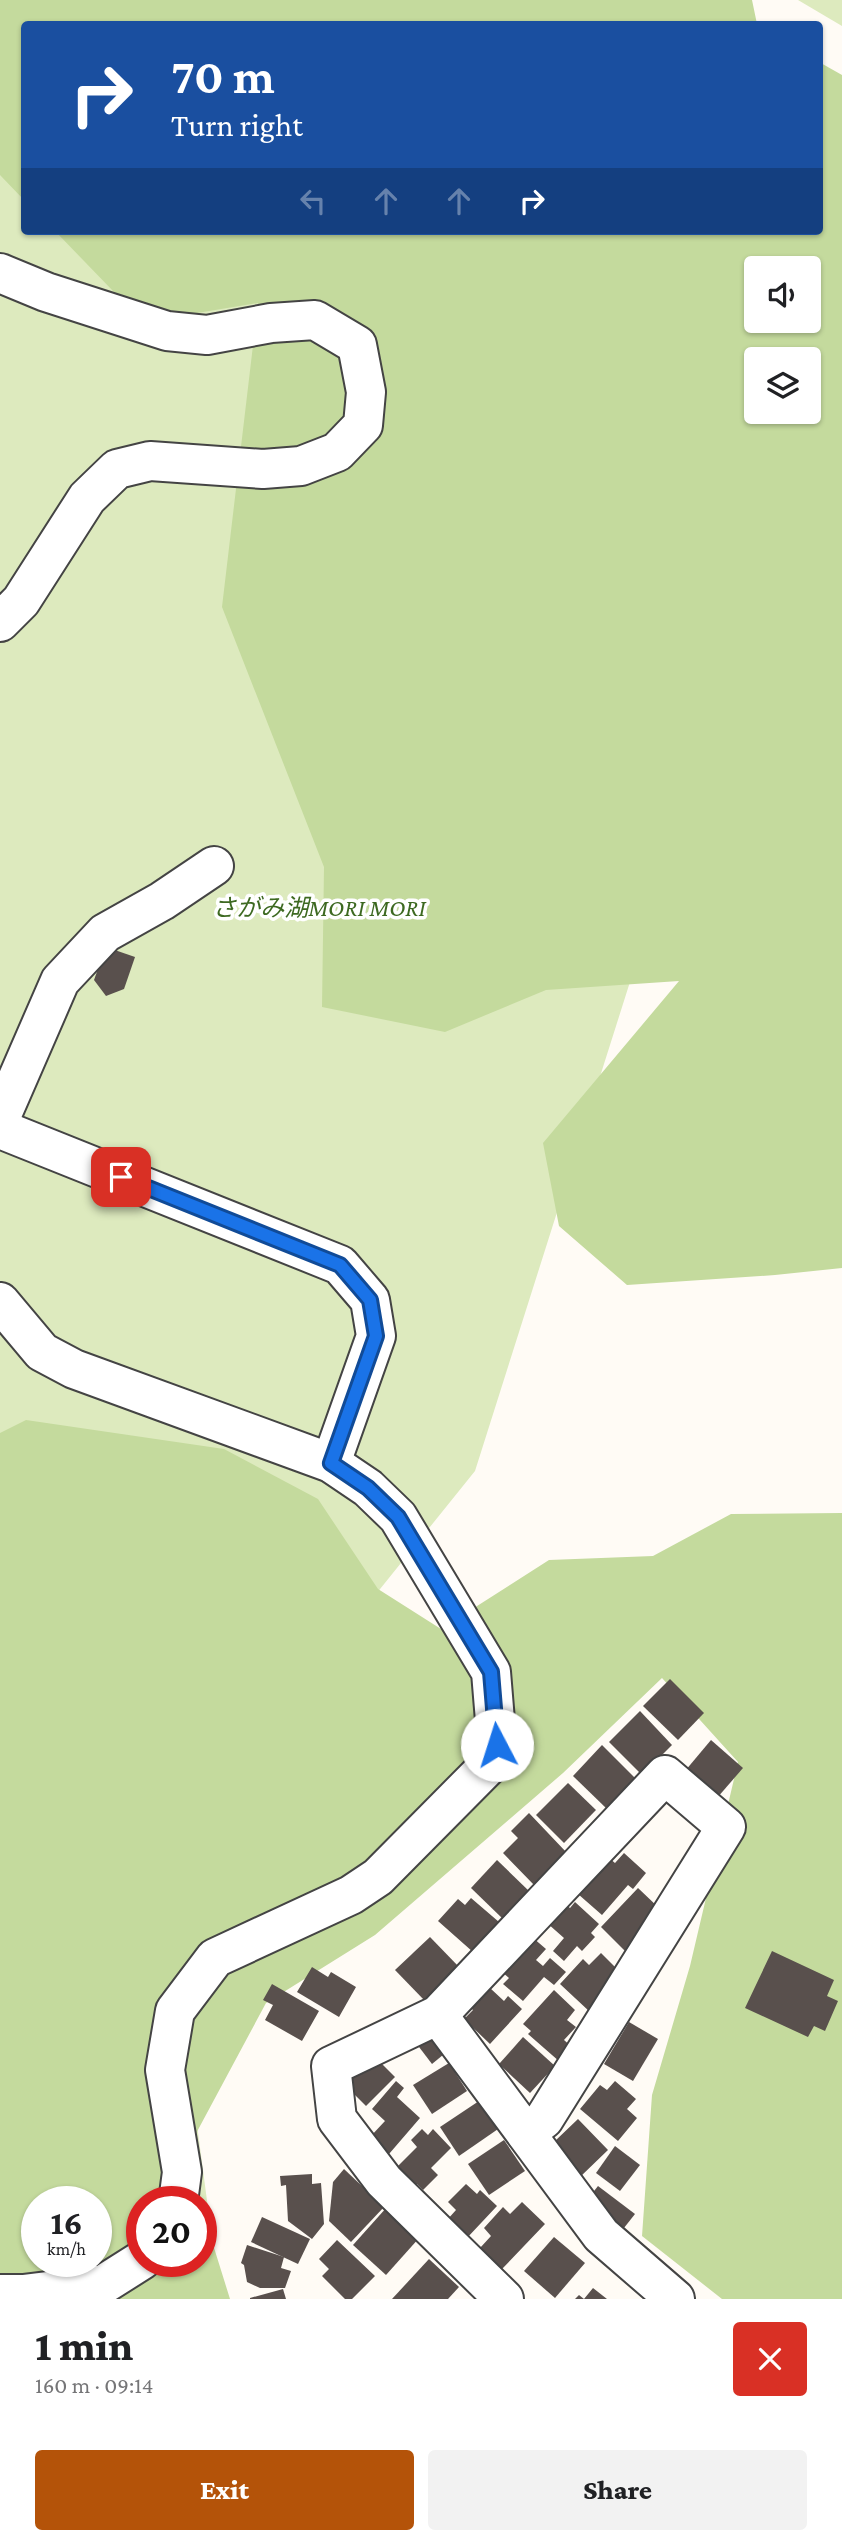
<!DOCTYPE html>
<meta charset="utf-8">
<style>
body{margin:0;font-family:"Crimson Pro","Noto Sans JP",serif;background:#f2f2f2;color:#202124;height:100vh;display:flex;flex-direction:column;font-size:26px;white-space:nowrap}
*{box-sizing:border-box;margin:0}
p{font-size:23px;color:#757577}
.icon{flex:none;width:38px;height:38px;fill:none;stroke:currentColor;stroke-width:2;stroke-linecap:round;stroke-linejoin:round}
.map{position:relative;height:2299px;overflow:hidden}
.drawer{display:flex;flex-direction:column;background:#fff;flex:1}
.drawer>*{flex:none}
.banner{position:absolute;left:21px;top:21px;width:802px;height:214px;border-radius:7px;box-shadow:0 2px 5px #0004;background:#1a4fa0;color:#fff;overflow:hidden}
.tools{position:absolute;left:744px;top:256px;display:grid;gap:14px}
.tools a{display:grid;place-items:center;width:77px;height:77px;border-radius:7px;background:#fff;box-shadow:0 2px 5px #0004;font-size:35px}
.speed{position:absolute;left:21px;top:2186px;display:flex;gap:14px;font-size:35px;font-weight:700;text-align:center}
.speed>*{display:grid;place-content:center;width:91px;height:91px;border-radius:50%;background:#fff;box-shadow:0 2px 5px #0004;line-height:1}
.speed small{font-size:18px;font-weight:400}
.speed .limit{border:10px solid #d22;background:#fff;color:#111}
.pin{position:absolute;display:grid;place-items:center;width:60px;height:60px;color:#fff;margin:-30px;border-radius:14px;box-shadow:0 4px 10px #0006}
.me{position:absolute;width:77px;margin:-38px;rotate:355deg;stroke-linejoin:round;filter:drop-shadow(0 0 5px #0008)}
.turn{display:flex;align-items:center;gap:24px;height:147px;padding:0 35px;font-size:32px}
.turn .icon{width:91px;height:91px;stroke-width:2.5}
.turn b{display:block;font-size:49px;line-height:60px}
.lanes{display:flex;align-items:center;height:66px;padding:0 35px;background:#0003;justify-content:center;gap:35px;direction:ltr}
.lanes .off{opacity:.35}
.round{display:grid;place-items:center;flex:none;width:74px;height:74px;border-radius:7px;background:#f2f2f2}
.summary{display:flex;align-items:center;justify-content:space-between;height:119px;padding:0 35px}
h1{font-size:42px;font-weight:800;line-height:52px}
.primary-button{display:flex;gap:14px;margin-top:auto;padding:14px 35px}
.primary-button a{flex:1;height:80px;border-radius:7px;background:#b45309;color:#fff;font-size:28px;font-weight:800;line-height:80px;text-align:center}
.primary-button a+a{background:#f2f2f2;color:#202124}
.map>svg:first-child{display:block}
.green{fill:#ddeabe;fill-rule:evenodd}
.forest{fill:#c4da9d;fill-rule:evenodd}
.building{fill:#59504d}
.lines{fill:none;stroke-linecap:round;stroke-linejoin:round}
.minor-casing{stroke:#444;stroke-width:42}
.minor{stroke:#fff;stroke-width:38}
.route-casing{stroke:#114b97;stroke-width:18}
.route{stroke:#1a73e8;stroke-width:12}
.labels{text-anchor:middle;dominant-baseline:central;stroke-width:7;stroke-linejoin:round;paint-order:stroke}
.park-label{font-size:24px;font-style:italic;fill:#3d6921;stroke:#fff}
</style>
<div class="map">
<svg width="842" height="2299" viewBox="0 0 842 2299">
<rect width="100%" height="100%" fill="#fffbf5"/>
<g class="green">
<path d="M 0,0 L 24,24 L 24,231 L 420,231 L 655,903 L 475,1471 L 162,1860 L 220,2299 L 0,2299 ZM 37,2202 L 96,2202 L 96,2261 L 37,2261 ZM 142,2202 L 201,2202 L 201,2261 L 142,2261 Z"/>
<polygon points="798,0 842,0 842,26"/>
</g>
<g class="forest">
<polygon points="0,0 752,0 757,24 24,24 24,200 0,175"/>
<path d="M 819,62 L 842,75 L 842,1268 L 775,1275 L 627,1285 L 559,1226 L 543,1143 L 679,981 L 546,990 L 445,1032 L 322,1007 L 324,867 L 222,607 L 258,303 L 143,322 L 55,231 L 819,231 ZM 756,268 L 808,268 L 808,320 L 756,320 ZM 756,359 L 808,359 L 808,411 L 756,411 Z"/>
<path d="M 26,1420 L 224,1449 L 318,1499 L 378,1589 L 441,1629 L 549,1560 L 653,1556 L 731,1514 L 842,1513 L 842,2299 L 722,2299 L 642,2236 L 652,2095 L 690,1966 L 738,1762 L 662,1678 L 563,1773 L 375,1935 L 266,2003 L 185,2154 L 200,2201 L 142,2202 L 142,2261 L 201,2261 L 201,2206 L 230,2299 L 0,2299 L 0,1433 ZM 37,2202 L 96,2202 L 96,2261 L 37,2261 Z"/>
</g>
<g class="building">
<polygon points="106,947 135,957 124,989 106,996 94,980"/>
<polygon points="670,1679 704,1713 678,1740 643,1706"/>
<polygon points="640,1711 672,1745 642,1775 609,1742"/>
<polygon points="711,1740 743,1768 717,1798 685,1771"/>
<polygon points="602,1745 636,1779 607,1809 573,1776"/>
<polygon points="568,1783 596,1810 564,1843 536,1815"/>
<polygon points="529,1813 567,1853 534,1885 503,1853 518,1838 511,1831"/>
<polygon points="624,1853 646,1873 633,1889 628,1885 602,1915 578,1894 609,1858 615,1863"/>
<polygon points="497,1860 530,1892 503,1919 471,1888"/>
<polygon points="638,1888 659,1908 640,1928 645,1932 626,1952 601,1927"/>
<polygon points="471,1898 499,1922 473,1952 438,1921 458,1899 465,1905"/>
<polygon points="575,1902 599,1924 591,1933 595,1937 582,1951 577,1946 564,1961 553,1951 564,1938 547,1923 565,1904 570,1908"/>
<polygon points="430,1937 460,1968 425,2001 395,1970"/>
<polygon points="532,1937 546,1949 536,1960 543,1966 550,1958 566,1972 554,1985 544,1977 523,2001 503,1984 509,1978 502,1972"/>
<polygon points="772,1951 834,1980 827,1996 838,2001 825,2031 814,2026 808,2037 745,2008"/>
<polygon points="601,1953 624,1976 590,2012 560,1984 583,1959 589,1965"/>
<polygon points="312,1967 328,1977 331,1972 356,1987 339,2017 297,1992"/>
<polygon points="272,1984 319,2011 302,2041 265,2020 273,2005 263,2000"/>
<polygon points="490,1988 504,2001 508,1996 522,2009 490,2044 464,2019 473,2010 466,2003 477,1991 483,1996"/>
<polygon points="554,1990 575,2010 567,2020 576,2027 564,2040 573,2048 560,2062 528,2034 531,2031 523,2024"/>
<polygon points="629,2022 658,2039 633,2081 604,2064"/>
<polygon points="433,2029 449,2050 432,2064 416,2043"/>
<polygon points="523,2037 555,2066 530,2093 499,2064"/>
<polygon points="372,2054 395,2077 366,2106 343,2083"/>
<polygon points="449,2063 467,2091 432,2114 413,2085"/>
<polygon points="396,2081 404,2088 397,2097 420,2118 389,2154 370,2137 385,2121 372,2109"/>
<polygon points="615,2081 636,2099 627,2109 637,2118 618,2141 580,2109 600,2085 607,2090"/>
<polygon points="482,2099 501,2127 459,2156 440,2127"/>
<polygon points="578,2119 608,2150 580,2177 557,2153 561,2149 555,2141"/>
<polygon points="422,2129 428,2135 433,2129 451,2148 431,2168 438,2175 423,2190 417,2184 413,2188 395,2169 417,2147 411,2140"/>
<polygon points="504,2140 525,2171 489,2195 468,2164"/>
<polygon points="615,2146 640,2165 620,2191 596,2173"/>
<polygon points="344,2169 384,2207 351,2242 329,2221 333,2182"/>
<polygon points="312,2174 312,2184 321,2183 324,2224 312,2239 288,2221 286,2185 281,2186 280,2176"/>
<polygon points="466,2184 477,2194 480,2190 497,2206 466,2239 447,2220 456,2210 448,2202"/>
<polygon points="598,2186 635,2214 620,2233 583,2205"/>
<polygon points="522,2202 545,2224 502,2269 480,2248 491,2236 484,2228 503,2207 510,2214"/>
<polygon points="387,2207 420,2237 386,2275 353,2245"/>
<polygon points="262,2217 310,2239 298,2264 251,2242"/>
<polygon points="554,2237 585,2263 555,2298 524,2271"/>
<polygon points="337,2240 375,2276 352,2299 345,2299 322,2276 329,2269 319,2259"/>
<polygon points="247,2245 284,2257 281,2268 291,2271 285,2288 260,2288 247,2282 244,2265 241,2263"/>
<polygon points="429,2259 459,2287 448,2299 392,2299"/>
<polygon points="593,2288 607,2299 575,2299 579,2295 584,2299"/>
<polygon points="283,2289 286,2299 250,2299 250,2298"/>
</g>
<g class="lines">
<defs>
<g id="minor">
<polyline points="0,273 46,292 167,331 207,335 271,323 315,320 357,345 366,392 363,425 337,452 301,466 263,469 150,461 117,469 87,498 21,601 0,622"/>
<polyline points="0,1119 60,981 105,933 162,901 214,866"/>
<polyline points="0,1129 340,1265 370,1300 376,1336 331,1463"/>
<polyline points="0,1302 42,1352 74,1369 331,1463 368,1488 398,1517 491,1672 497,1745 488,1766 378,1877 351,1895 215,1958 175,2011 165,2070 182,2172 178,2202"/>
<polyline points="438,2015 601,2235 675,2299"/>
<polyline points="0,2294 23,2294 104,2284 142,2260"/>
<polyline points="504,2299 384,2181 337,2119 331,2066 438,2015 665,1775 726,1827 544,2119 526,2133"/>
</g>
</defs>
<use href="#minor" class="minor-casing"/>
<use href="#minor" class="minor"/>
</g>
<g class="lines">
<defs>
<polyline id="route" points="121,1177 340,1265 370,1300 376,1336 331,1463 368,1488 398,1517 491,1672 497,1745"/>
</defs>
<use href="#route" class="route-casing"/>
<use href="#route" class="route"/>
</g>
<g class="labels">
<g class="park-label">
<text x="319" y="907">さがみ湖MORI MORI</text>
</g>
</g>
</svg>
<div class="tools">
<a><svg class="icon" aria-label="sound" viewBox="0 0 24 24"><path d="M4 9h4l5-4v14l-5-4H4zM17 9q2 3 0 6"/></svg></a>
<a><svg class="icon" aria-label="layers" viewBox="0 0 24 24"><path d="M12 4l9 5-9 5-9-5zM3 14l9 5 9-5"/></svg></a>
</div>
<div class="speed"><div>16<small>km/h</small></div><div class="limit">20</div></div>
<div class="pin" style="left:121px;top:1177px;background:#d93025"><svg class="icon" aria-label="arrive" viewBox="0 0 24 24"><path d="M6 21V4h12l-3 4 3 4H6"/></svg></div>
<svg class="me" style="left:497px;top:1745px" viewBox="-20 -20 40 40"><circle r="19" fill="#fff"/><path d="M0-13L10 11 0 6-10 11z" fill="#1a73e8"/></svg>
<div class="banner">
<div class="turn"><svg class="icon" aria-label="right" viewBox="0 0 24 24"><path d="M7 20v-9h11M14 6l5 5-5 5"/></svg><div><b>70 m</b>Turn right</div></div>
<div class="lanes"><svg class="icon off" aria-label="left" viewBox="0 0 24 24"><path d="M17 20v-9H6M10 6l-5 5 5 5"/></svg><svg class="icon off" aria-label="ahead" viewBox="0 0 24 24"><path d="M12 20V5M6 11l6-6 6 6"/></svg><svg class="icon off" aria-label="ahead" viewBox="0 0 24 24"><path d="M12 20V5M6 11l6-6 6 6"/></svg><svg class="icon" aria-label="right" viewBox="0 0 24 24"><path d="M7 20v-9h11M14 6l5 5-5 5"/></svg></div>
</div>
</div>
<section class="drawer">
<div class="summary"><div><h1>1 min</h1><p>160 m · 09:14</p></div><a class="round" style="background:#d93025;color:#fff"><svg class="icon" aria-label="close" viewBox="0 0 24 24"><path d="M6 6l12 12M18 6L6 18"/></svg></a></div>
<div class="primary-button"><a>Exit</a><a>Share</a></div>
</section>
